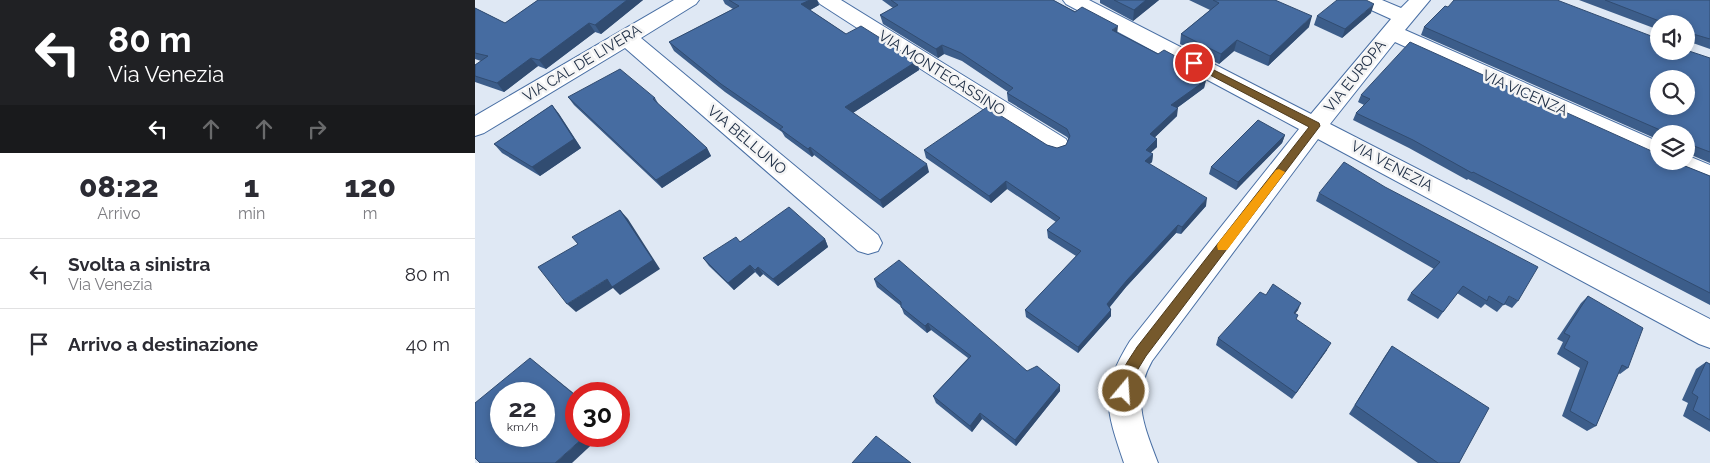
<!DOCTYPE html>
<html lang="it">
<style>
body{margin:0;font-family:Raleway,sans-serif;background:#f7f7f7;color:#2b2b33;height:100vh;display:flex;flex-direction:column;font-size:19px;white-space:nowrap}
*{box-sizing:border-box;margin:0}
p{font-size:16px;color:#7c7c81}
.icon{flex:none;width:28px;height:28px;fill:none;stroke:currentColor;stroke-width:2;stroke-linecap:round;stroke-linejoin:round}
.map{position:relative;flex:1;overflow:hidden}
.details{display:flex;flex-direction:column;background:#fff;width:475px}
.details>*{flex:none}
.top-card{background:#202124;color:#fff;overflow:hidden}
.fabs{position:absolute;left:1175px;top:15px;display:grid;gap:10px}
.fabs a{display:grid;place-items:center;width:45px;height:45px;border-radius:50%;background:#fff;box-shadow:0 2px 8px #0003;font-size:25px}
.speed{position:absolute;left:15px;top:382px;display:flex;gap:10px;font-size:25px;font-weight:700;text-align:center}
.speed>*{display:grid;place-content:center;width:65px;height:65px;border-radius:50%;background:#fff;box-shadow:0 2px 8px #0003;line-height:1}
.speed small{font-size:12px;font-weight:400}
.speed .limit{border:8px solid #d22;background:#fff;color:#111}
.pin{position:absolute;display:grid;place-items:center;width:42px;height:42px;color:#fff;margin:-21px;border:2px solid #fff;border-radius:50%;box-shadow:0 1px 5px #0007}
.me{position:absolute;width:55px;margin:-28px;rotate:18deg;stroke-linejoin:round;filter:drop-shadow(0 0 4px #0008)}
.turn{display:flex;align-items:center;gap:18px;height:105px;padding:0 25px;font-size:22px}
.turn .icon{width:65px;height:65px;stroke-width:2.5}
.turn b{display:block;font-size:35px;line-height:42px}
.lanes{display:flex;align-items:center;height:48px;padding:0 25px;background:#0003;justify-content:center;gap:25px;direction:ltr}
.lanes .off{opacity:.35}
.eta{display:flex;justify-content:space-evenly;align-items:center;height:85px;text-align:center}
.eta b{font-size:30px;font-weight:800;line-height:35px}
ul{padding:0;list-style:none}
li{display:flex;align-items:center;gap:15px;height:70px;padding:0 25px;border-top:1px solid #e1e1e2}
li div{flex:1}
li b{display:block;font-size:19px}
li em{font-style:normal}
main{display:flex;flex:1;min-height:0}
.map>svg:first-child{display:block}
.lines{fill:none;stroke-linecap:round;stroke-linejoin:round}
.minor-casing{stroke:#496fa4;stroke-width:2}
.minor{fill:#fff;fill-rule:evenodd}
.wall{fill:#3c5d8a}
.shaded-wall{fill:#314c71}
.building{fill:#466ca1;stroke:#314c71;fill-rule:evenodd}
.route{fill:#76592c;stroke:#4d3a1d}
.slow{fill:#f59e0b}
.labels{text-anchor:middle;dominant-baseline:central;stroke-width:5;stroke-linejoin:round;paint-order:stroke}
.street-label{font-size:15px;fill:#203047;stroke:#f4f4f4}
</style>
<main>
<section class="details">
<div class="top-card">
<div class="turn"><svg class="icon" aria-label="left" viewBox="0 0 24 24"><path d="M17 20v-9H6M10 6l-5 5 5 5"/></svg><div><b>80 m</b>Via Venezia</div></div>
<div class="lanes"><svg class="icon" aria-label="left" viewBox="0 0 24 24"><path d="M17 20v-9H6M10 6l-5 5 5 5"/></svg><svg class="icon off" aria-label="ahead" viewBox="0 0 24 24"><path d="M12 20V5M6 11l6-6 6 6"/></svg><svg class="icon off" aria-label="ahead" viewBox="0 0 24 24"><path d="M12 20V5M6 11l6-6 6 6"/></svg><svg class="icon off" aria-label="right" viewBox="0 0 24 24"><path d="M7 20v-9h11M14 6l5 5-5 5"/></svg></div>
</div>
<div class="eta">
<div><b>08:22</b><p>Arrivo</p></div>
<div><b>1</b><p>min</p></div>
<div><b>120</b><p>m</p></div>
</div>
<ul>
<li><svg class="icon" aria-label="left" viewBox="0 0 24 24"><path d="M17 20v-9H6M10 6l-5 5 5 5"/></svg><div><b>Svolta a sinistra</b><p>Via Venezia</p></div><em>80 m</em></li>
<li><svg class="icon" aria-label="arrive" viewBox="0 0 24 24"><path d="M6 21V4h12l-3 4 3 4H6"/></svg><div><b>Arrivo a destinazione</b></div><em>40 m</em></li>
</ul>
</section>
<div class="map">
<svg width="1235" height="463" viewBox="0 0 1235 463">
<rect width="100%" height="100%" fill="#dfe8f4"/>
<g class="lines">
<defs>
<g id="minor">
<polygon points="199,0 224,0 221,4 166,38 403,235 407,243 403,251 393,254 383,251 150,48 9,133 0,136 0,116"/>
<polygon points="342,0 366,0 591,139 594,145 591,151 582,154 573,151 345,4"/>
<path d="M 588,0 L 614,0 L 836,114 L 916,19 L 883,4 L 880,0 L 907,0 L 926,8 L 934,0 L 955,0 L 930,30 L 1184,142 L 1184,161 L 1187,161 L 1175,159 L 920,42 L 855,124 L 1235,319 L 1235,348 L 1224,344 L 843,139 L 677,361 C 656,398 669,426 683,463 L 649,463 C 631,410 624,391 655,341 L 824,129 L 591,4 Z"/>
<polygon points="1211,155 1235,165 1235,186 1193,168 1189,161 1211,161"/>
</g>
</defs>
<use href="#minor" class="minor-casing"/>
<use href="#minor" class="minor"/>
</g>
<g class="wall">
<polygon points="63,0 168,0 126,34 120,32 71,69 63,66 29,92 0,82 0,65 6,61 0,59 0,8 30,23"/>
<polygon points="248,0 342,0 344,5 335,10 371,34 442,61 444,70 378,113 454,172 408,208 339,155 337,157 310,137 307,132 250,92 199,51 194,42 258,9 250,4"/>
<polygon points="407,0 578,0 642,33 683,54 728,71 727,78 731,80 729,88 702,108 702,116 680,137 682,147 675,153 678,154 677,162 674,164 731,206 706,234 701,233 651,287 635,307 636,310 636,316 603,353 551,317 550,310 601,256 573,238 572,230 581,222 532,189 516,203 451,158 449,150 572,145 582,148 591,145 594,140 592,137 533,101 532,93 533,92 487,61 469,54 463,58 408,24 405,15 418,8"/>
<polygon points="625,0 684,0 658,21 625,3"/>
<polygon points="714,0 800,0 834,27 793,66 759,51 744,64 705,44 706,34 735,10"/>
<polygon points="1104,0 1235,0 1235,49 1215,42 1211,24 1184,24 1184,30"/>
<polygon points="973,7 1184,51 1235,58 1235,163 1214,154 1211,157 1211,134 1184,134 1184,140 946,35 949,27"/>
<polygon points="896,13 867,38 839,25 842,16"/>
<polygon points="886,95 1181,153 1200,162 1235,176 1235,305 993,179 992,180 934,148 878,120 881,113 889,105 883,102"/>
<polygon points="93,97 180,98 184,105 232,148 236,156 187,188 99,105"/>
<polygon points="77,105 84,114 106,148 65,176 27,153 19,144"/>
<polygon points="810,135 807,143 761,190 734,174 736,167"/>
<polygon points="844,193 1043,301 1037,308 1029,304 1022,312 1010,304 1006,308 982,293 963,319 932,300 936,293 959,269 841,201"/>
<polygon points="350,239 353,247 303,286 288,274 285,277 280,272 259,290 234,266 228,258 265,242"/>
<polygon points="399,279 585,391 541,446 507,419 497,432 461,403 458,396 493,358 456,330 452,333 429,314 426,306 402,287"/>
<polygon points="791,295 823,310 820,314 823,315 821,319 852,350 817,399 741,345 743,338"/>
<polygon points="1113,296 1153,368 1145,374 1143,373 1121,426 1112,431 1087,416 1105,368 1082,354 1088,342 1082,339 1106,303"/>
<polygon points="917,346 984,463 943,463 874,414 910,356"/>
<polygon points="1231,362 1235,364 1235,432 1208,416 1213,403 1207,400 1221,369"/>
</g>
<g class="shaded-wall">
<polygon points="152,0 168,0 126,34 120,25"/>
<polygon points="335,0 342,0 344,5 330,13 326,4"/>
<polygon points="671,0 684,0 658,21 659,10"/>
<polygon points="899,4 896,13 867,38 870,29"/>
<polygon points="837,16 834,27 793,66 795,56"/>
<polygon points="114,23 120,32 71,69 64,60"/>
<polygon points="643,26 642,34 637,30"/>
<polygon points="762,40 759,51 744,64 746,54"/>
<polygon points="1216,41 1211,47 1211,42"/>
<polygon points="467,45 469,54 463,58 461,49"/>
<polygon points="56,58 63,66 29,92 22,83"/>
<polygon points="442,61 444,70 373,116 370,107"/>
<polygon points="728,71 727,79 723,76"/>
<polygon points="731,80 729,88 695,113 696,105"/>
<polygon points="77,105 84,114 106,148 65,176 57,167"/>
<polygon points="703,108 702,116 675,142 675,134"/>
<polygon points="810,135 807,143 761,190 763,182"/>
<polygon points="682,139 682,147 670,158 671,150"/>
<polygon points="335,147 339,155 337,157 333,149"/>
<polygon points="232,148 236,156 187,188 181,180"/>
<polygon points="678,154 677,162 669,169 670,161"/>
<polygon points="452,164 454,172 408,208 405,200"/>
<polygon points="531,181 532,189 516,203 514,196"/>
<polygon points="732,198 731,206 706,234 707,227"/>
<polygon points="145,210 153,219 185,269 145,295 138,288 101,312 92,304 132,279"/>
<polygon points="703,225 701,233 651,287 632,310 632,304 652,280"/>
<polygon points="350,239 353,247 303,286 298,279"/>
<polygon points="275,265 280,272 259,290 253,283"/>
<polygon points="283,267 288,274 285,277 280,270"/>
<polygon points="826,303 823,310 815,319 819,313"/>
<polygon points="636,310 636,316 603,353 603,347"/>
<polygon points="453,323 456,330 452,333 450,326"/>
<polygon points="856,343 852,350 817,399 821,393"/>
<polygon points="55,358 65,366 101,395 101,396"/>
<polygon points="585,385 585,391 541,446 540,440"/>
<polygon points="505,413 507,419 497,432 495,426"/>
<polygon points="110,436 126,436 97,463 80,463"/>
</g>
<g class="building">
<polygon points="63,0 152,0 120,25 114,23 64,60 56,58 22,83 0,76 0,65 13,56 0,53 0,8 30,23"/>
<polygon points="254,0 335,0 326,4 371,34 386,26 442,61 370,107 452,164 405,200 335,147 333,149 305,129 308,127 246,84 194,42 264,6"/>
<polygon points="416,0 578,0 600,12 607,7 643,26 637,30 683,54 689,50 728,71 723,76 731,80 696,105 703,108 675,134 682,139 671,150 678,154 670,161 732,198 707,227 703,225 652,280 632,304 636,310 603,347 550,310 606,251 572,230 585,218 531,181 514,196 449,150 512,107 572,145 582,148 591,145 595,136 592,129 532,93 538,88 486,53 467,45 461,49 405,15 423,5"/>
<polygon points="639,0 671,0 659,10"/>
<polygon points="738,0 800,0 837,16 795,56 762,40 746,54 706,34 744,3"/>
<polygon points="862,0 891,0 899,4 870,29 842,16"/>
<path d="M 979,0 L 1082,0 L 1184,39 L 1184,51 L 1211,51 L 1211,50 L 1235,58 L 1235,152 L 1219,146 L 1217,146 L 1217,152 L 1211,152 L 1211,134 L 1192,134 L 1192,133 L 949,27 L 970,6 L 973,7 ZM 1184,79 L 1211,79 L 1211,106 L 1184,106 Z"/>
<polygon points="1130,0 1235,0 1235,39 1218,34 1216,35 1216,41 1211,42 1211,24 1192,24"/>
<polygon points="935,42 1181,153 1184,154 1184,161 1199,161 1200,162 1235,176 1235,293 998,172 997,173 938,140 881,113 895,99 886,95"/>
<polygon points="145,69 180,98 178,99 232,148 181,180 93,97"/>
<polygon points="77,105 99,139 57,167 19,144"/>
<polygon points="783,120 810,135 763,182 736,167"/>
<polygon points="869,162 910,187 1063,267 1043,301 1034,296 1029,305 1014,296 1012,301 988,286 968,312 936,293 965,262 844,193"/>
<polygon points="314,207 350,239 298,279 283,267 280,270 275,265 253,283 228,258 261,237 265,242"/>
<polygon points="145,210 178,260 137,287 132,279 92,304 63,267 103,244 97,237"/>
<polygon points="424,260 552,371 562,366 585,385 540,440 505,413 495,426 458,396 496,356 453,323 450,326 426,307 426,302 399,279"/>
<polygon points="798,284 826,303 819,313 823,315 821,319 856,343 821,393 743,338 785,292 791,295"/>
<polygon points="1113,296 1168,328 1153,368 1147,365 1121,426 1095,411 1113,362 1089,348 1095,336 1089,333"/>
<polygon points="917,346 1014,408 984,463 963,463 880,405"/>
<path d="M 55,358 L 101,396 L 101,436 L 110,436 L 80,463 L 5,463 L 0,458 L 0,403 ZM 26,394 L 69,394 L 69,436 L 26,436 Z"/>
<polygon points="1231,362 1235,364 1235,420 1218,410 1223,397 1217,393"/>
<polygon points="401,436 436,463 377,463"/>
</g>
<path class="route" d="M 719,60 L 844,123 L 845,126 L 671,356 L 660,374 L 654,395 L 649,397 L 644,395 C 638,380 654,360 662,347 L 834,127 L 716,65 L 716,61 Z"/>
<polygon class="slow" points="804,169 810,172 808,175 752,250 743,250 742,246 743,243 801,170"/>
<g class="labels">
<g class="street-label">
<text transform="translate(107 63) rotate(-31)">VIA CAL DE LIVERA</text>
<text transform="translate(467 73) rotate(32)">VIA MONTECASSINO</text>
<text transform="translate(880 76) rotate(-51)">VIA EUROPA</text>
<text transform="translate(1050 93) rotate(24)">VIA VICENZA</text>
<text transform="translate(272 140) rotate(40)">VIA BELLUNO</text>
<text transform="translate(917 166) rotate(28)">VIA VENEZIA</text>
</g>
</g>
</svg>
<div class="fabs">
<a><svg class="icon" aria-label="sound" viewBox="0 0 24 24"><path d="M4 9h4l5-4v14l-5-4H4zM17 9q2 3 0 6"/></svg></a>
<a><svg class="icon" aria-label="search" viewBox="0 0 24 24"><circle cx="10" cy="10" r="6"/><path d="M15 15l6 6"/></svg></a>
<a><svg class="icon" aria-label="layers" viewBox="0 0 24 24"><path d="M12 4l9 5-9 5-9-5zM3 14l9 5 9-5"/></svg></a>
</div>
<div class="speed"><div>22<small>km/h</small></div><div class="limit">30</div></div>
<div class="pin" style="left:719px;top:63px;background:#d93025"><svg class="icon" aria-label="arrive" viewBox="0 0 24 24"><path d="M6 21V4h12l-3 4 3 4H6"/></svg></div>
<svg class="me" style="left:649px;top:391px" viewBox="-20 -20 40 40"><circle r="17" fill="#76592c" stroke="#fff" stroke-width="3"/><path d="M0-11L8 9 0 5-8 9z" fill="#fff"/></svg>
</div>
</main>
